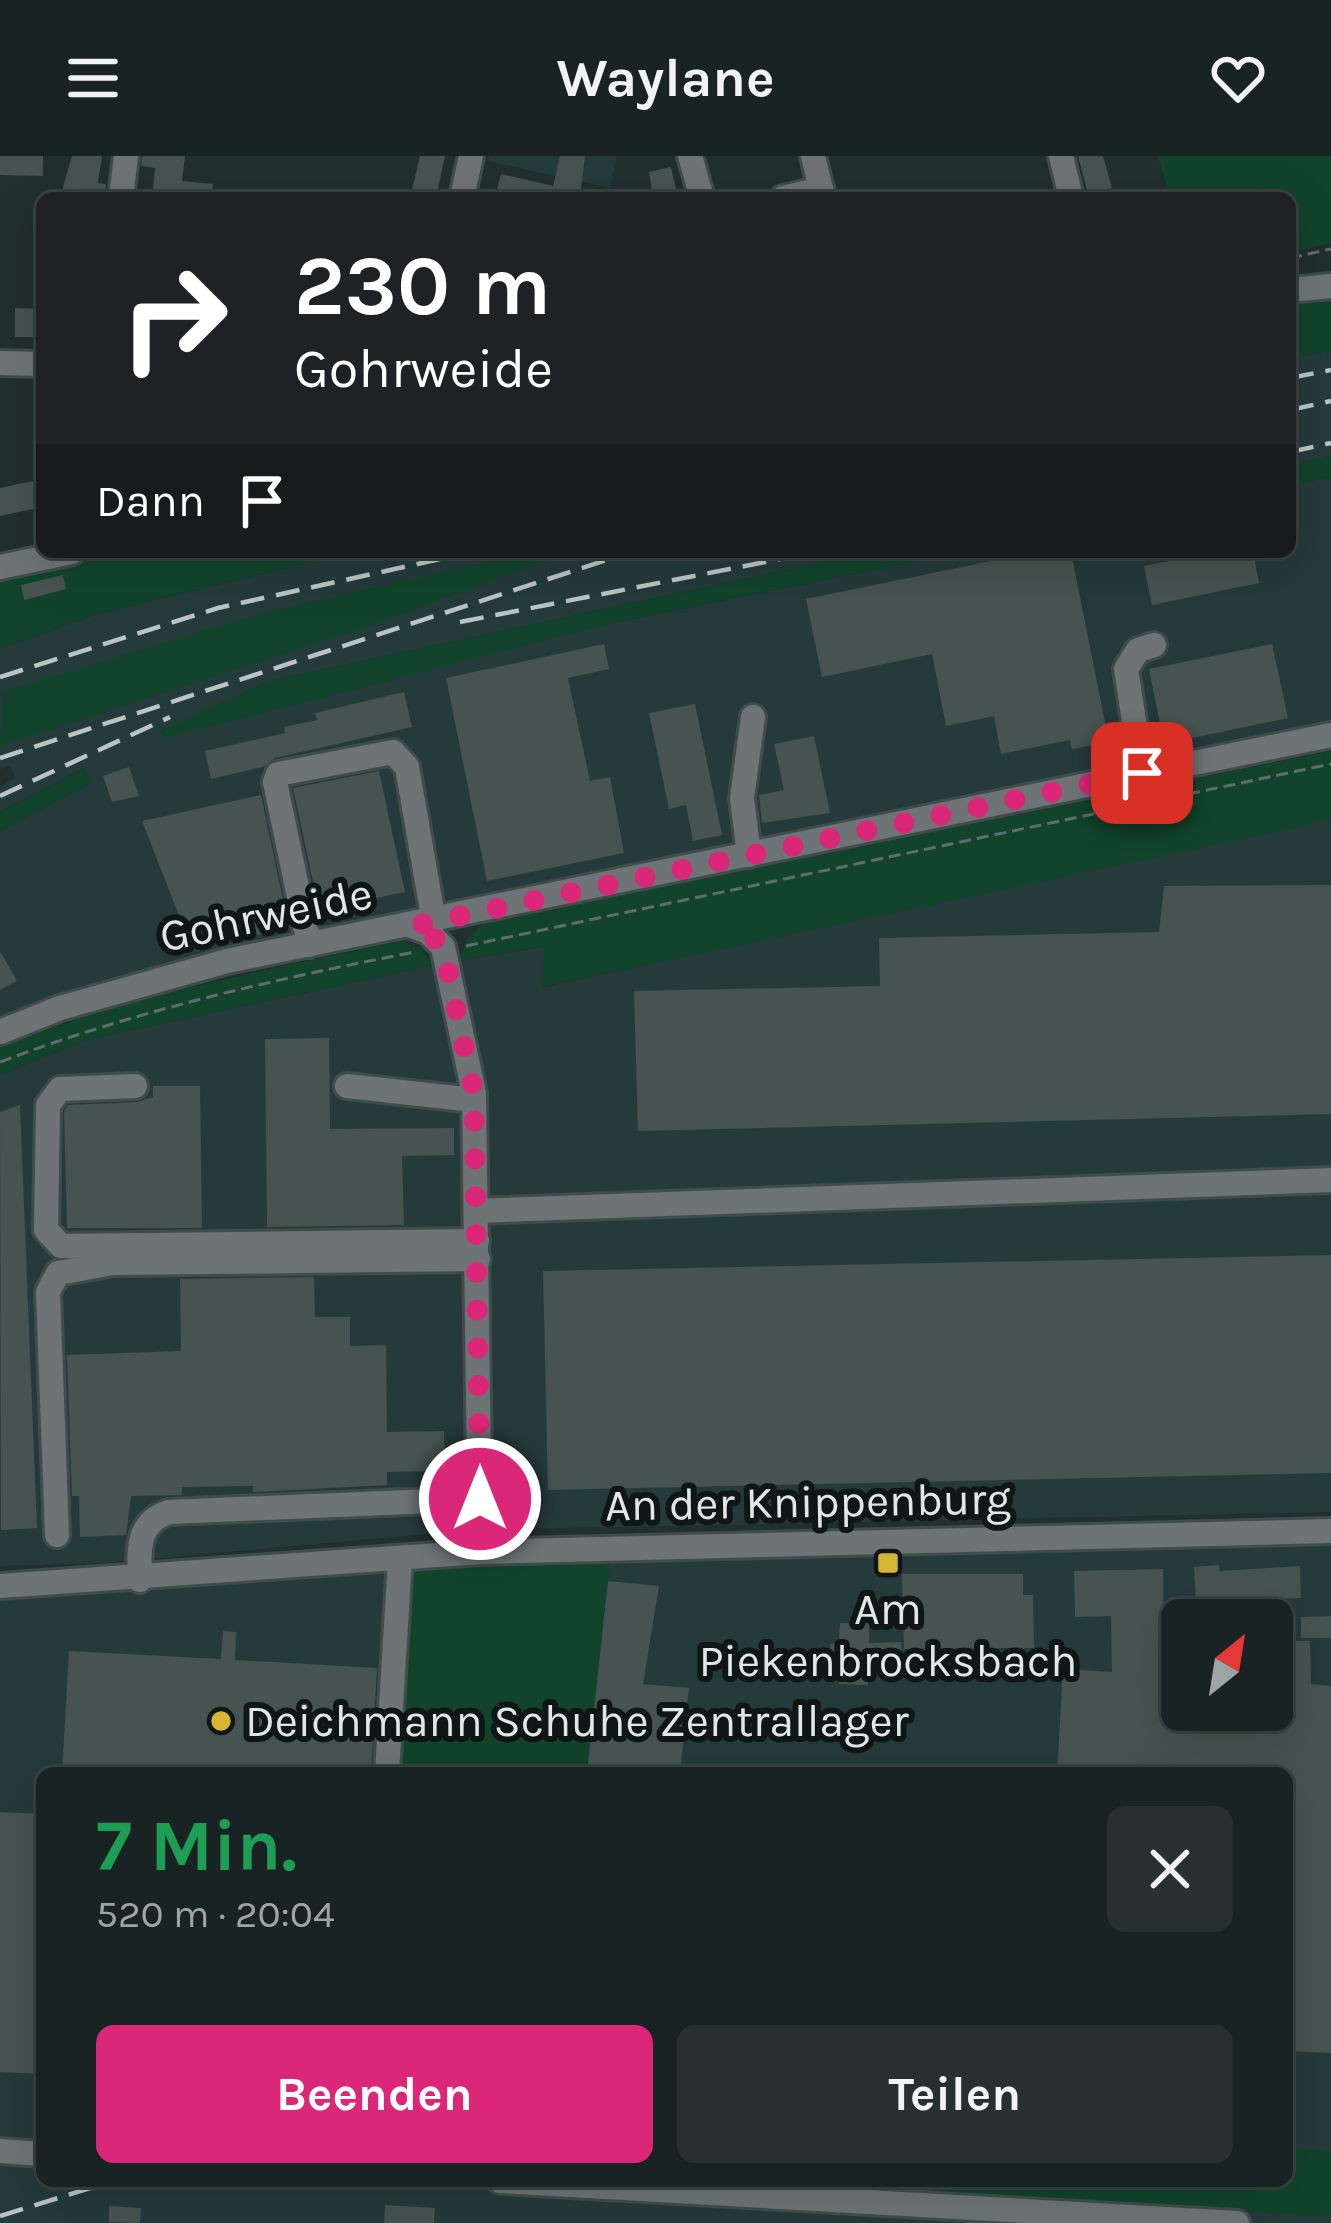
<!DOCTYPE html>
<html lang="de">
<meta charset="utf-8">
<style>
body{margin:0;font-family:Karla,sans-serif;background:#272f30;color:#f1f3f6;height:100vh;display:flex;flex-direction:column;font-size:45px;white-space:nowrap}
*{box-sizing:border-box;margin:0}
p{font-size:39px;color:#9fa4a6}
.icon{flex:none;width:66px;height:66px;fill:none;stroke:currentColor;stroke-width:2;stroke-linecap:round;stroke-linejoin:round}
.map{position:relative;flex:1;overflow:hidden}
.sheet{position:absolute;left:36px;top:1611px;width:1257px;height:420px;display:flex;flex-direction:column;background:#1a2323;border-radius:18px;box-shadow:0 12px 48px #0002,0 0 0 3px #384041}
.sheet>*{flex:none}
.hud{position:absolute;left:36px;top:36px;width:1260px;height:366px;border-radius:18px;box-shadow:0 12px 48px #0002,0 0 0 3px #384041;background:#202124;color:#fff;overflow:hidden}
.needle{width:78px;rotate:30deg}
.buttons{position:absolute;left:1161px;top:1443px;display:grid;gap:24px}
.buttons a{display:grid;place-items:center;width:132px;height:132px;border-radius:18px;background:#1a2323;box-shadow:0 12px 48px #0002,0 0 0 3px #384041;font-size:60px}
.pin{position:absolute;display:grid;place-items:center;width:102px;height:102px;color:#fff;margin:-51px;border-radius:24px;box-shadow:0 6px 18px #0006}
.me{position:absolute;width:132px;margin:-66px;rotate:0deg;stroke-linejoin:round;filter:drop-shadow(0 0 9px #0008)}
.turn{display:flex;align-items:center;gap:42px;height:252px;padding:0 60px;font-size:54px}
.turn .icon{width:156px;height:156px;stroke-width:2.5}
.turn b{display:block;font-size:84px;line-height:102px}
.then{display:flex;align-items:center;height:114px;padding:0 60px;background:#0003;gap:24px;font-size:45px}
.round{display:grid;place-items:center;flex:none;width:126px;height:126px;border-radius:18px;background:#272f30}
.head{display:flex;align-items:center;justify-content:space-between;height:204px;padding:0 60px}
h1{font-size:72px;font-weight:700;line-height:90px;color:#1e9e55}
.primary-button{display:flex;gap:24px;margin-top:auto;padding:24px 60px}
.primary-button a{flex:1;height:138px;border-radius:18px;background:#db2777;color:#fff;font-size:48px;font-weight:700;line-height:138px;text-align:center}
.primary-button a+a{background:#272f30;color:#f1f3f6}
header{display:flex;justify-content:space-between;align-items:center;height:156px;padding:0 60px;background:#1a2323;font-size:54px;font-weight:700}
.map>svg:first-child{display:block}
.built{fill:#253a3b;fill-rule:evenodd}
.green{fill:#11442a}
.building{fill:#475350}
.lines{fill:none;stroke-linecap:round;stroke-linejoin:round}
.minor-casing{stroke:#404c4c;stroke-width:30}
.path{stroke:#616c6c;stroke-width:3;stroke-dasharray:12 6;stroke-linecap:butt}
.minor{stroke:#6e7476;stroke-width:24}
.rail{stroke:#bbc4c4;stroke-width:4.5;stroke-dasharray:24 12;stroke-linecap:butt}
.route{stroke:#db2777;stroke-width:21;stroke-dasharray:0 37.8}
.poi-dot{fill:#d6b534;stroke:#101616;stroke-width:4.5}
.labels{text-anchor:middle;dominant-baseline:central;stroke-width:12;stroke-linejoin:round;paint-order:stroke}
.street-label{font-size:45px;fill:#dfe7e7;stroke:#101616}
.poi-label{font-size:45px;fill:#dfe7e7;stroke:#101616}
</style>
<header><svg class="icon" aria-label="menu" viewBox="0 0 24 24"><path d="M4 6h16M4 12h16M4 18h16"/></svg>Waylane<svg class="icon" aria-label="heart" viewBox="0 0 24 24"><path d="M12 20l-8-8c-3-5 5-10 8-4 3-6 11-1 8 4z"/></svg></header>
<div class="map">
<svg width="1331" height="2067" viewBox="0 0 1331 2067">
<rect width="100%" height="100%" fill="#222f2f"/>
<g class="built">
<polygon points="489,0 617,0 610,32 488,5"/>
<polygon points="1331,194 1331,300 1290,309 1290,203"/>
<polygon points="1331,321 1331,566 227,793 158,809 0,862 0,675 89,628 84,612 0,656 0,631 15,622 10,610 0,613 0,493 94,459 350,396 870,396 269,525 617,466 961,396 1290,396 1290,329"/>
<polygon points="1331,662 1331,1356 520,1373 498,1359 488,1343 483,938 460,805 546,790 543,831"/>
<polygon points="434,809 449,862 465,958 469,1359 461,1375 104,1407 0,1410 0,919 86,884"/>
<path d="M 1331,1390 L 1331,2067 L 0,2067 L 0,1438 L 409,1415 L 401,1617 L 42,1617 L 42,2025 L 1287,2025 L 1287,1617 L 587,1617 L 610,1403 ZM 1182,1464 L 1272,1464 L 1272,1554 L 1182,1554 Z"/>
</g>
<g class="green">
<polygon points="1158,0 1331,0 1331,87 1290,96 1290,42 1170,42"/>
<polygon points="1331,141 1331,194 1290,203 1290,147"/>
<polygon points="1331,300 1331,321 1290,329 1290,309"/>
<polygon points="126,396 350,396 94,459 0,493 0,424"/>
<polygon points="532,396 563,399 367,471 0,590 3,536 255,459"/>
<polygon points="870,396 961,396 617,466 165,582 160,575 269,525"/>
<polygon points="1331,595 1331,662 1301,671 542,831 545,790 460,805 466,784 484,767"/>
<polygon points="85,612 90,628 0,675 0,656"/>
<path d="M 402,785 L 421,794 L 434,809 L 86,884 L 0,919 L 0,891 C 131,840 265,814 402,785 Z"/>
<polygon points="610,1403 587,1617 401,1617 409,1415"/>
<polygon points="1287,1992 1331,1995 1331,2061 757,2025 1287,2025"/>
</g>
<g class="building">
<polygon points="0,0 43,0 43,20 0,19"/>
<polygon points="72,0 102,0 98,27 106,28 105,42 60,42"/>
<polygon points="142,0 185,0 182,25 213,28 212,42 152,42 155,12 141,10"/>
<polygon points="420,0 445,0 436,42 410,42"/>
<polygon points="560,0 585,0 580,42 495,42 501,18 553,30"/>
<polygon points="1078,0 1103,0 1112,32 1088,38"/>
<polygon points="671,11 678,42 653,42 649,16"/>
<polygon points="15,152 42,153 42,181 15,181"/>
<polygon points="42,323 42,351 0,360 0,332"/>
<polygon points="1035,396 1071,396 1109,586 1072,593 1070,584 1001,598 994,560 946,570 932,498 822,521 806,443"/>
<polygon points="1215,396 1253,396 1259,427 1152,449 1144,410"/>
<polygon points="63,419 66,433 24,444 21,429"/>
<polygon points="604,488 609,513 568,522 590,625 610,621 624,697 487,725 446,522"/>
<polygon points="1272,488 1288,562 1164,588 1149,513"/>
<polygon points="404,536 412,571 275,602 263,611 211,623 205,595 285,577 284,571 317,564 315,557"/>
<polygon points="695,548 722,679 693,685 686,649 669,653 649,557"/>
<polygon points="814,580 830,657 762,667 759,639 784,634 774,588"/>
<polygon points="129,611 139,640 112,646 103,620"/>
<polygon points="379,615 405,736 319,754 293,632"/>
<polygon points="261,639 289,772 192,793 142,665"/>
<polygon points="1331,729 1331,958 638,975 634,835 880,830 879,782 1159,776 1164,730"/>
<polygon points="0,795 17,825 0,834"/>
<polygon points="329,882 330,973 454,972 454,999 402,1000 404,1069 267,1071 265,883"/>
<polygon points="153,930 200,930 202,1072 67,1072 64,955 68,949 137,946 153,941"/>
<polygon points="20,949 37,1372 1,1374 0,956"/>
<polygon points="1331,1099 1331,1317 548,1334 543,1115"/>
<polygon points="314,1121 315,1161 350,1161 350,1190 386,1189 387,1276 444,1275 445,1315 387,1316 387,1329 253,1336 253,1330 182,1331 182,1339 131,1340 126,1379 80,1381 79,1340 72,1340 67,1199 181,1195 180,1123"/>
<polygon points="1219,1409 1220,1415 1300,1410 1301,1442 1272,1443 1273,1464 1197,1464 1194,1411"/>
<polygon points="1163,1413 1165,1519 1182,1521 1182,1554 1272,1554 1272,1526 1291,1527 1291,1485 1310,1485 1311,1528 1331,1530 1331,1897 1287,1895 1287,1617 1057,1617 1063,1513 1112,1516 1111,1460 1075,1461 1074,1415"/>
<polygon points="902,1418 1023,1418 1023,1439 1033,1439 1034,1492 904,1493"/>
<polygon points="608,1425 659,1430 643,1528 689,1532 680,1617 587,1617"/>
<polygon points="1331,1460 1331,1482 1301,1482 1301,1461"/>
<polygon points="840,1467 869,1467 869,1487 901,1486 902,1503 868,1500 868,1529 839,1528 839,1498 830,1497 830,1488 839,1487"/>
<polygon points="223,1475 236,1476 235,1504 377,1512 371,1617 62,1617 69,1495 221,1503"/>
<polygon points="0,1656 42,1658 42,1918 0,1916"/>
<polygon points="385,2049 435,2052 434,2067 384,2067"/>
<polygon points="109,2050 141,2052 140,2067 109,2066"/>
</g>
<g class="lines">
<defs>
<g id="minor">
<polyline points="690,0 702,42"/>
<polyline points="813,0 823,42"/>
<polyline points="1061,0 1071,42"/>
<polyline points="121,42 126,0"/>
<polyline points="462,42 471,0"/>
<polyline points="783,42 821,33"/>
<polyline points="1290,134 1331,130"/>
<polyline points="0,207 42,208"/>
<polyline points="0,411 72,396"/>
<polyline points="1142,617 1126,513 1138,494 1154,489"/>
<polyline points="749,699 742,642 753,561"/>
<polyline points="412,770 428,776 443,791 474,937 480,1396"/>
<polyline points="309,789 275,626 278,618 393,596 407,611 434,766"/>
<polyline points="0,876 60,852 227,805 1331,579"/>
<polyline points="135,930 60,933 48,949 46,1074 61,1090 477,1085"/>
<polyline points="347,930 474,944"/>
<polyline points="476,1055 1331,1024"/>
<polyline points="57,1379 48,1136 58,1117 113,1107 478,1103"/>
<path d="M 140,1424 C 139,1394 136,1367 169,1356 L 480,1343"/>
<polyline points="0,1430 480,1396 1331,1375"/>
<polyline points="387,1617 400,1403"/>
<polyline points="0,1995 42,1998"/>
<polyline points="500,2025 1237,2067"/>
</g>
</defs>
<use href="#minor" class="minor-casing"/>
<g class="path">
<polyline points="1290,102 1331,93"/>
<polyline points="466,790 1331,608"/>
<path d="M 0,906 C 135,855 274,823 415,796"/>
</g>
<use href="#minor" class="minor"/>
<g class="rail">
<polyline points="1290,222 1331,214"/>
<polyline points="1290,254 1331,245"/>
<polyline points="1290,296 1331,287"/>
<polyline points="460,466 816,396"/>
<polyline points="0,521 218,452 472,396"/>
<polyline points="0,602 631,396"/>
<polyline points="0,640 170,561"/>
<polyline points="0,2060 113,2025"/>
</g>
</g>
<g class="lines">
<polyline class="route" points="480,1343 474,937 443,791 428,776 412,770 1142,617"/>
</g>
<g class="poi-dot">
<rect x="876" y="1395" width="24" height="24" rx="6"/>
<circle cx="221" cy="1565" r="12"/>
</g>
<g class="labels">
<g class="street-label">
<text transform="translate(266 759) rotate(-12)">Gohrweide</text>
<text transform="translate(808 1346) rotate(-1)">An der Knippenburg</text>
</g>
<g class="poi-label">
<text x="888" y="1453">Am<tspan x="888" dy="52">Piekenbrocksbach</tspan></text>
<text x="245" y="1565" text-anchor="start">Deichmann Schuhe Zentrallager</text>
</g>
</g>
</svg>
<div class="buttons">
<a><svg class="needle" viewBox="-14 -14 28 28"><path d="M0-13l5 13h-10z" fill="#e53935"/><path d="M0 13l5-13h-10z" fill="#9fa4a6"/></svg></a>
</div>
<div class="pin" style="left:1142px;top:617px;background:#d93025"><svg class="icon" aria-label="arrive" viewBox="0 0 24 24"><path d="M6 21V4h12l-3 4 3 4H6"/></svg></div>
<svg class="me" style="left:480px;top:1343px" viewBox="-20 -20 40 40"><circle r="17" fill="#db2777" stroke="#fff" stroke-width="3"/><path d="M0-11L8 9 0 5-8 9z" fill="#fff"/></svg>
<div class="hud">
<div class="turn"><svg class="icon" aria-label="right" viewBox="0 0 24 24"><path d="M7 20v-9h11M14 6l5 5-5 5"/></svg><div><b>230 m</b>Gohrweide</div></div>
<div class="then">Dann<svg class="icon" aria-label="arrive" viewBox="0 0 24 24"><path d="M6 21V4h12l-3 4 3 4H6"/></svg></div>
</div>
<section class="sheet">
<div class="head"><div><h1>7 Min.</h1><p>520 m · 20:04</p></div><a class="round"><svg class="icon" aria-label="close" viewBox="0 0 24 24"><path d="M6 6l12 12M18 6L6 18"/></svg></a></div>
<div class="primary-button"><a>Beenden</a><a>Teilen</a></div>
</section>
</div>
